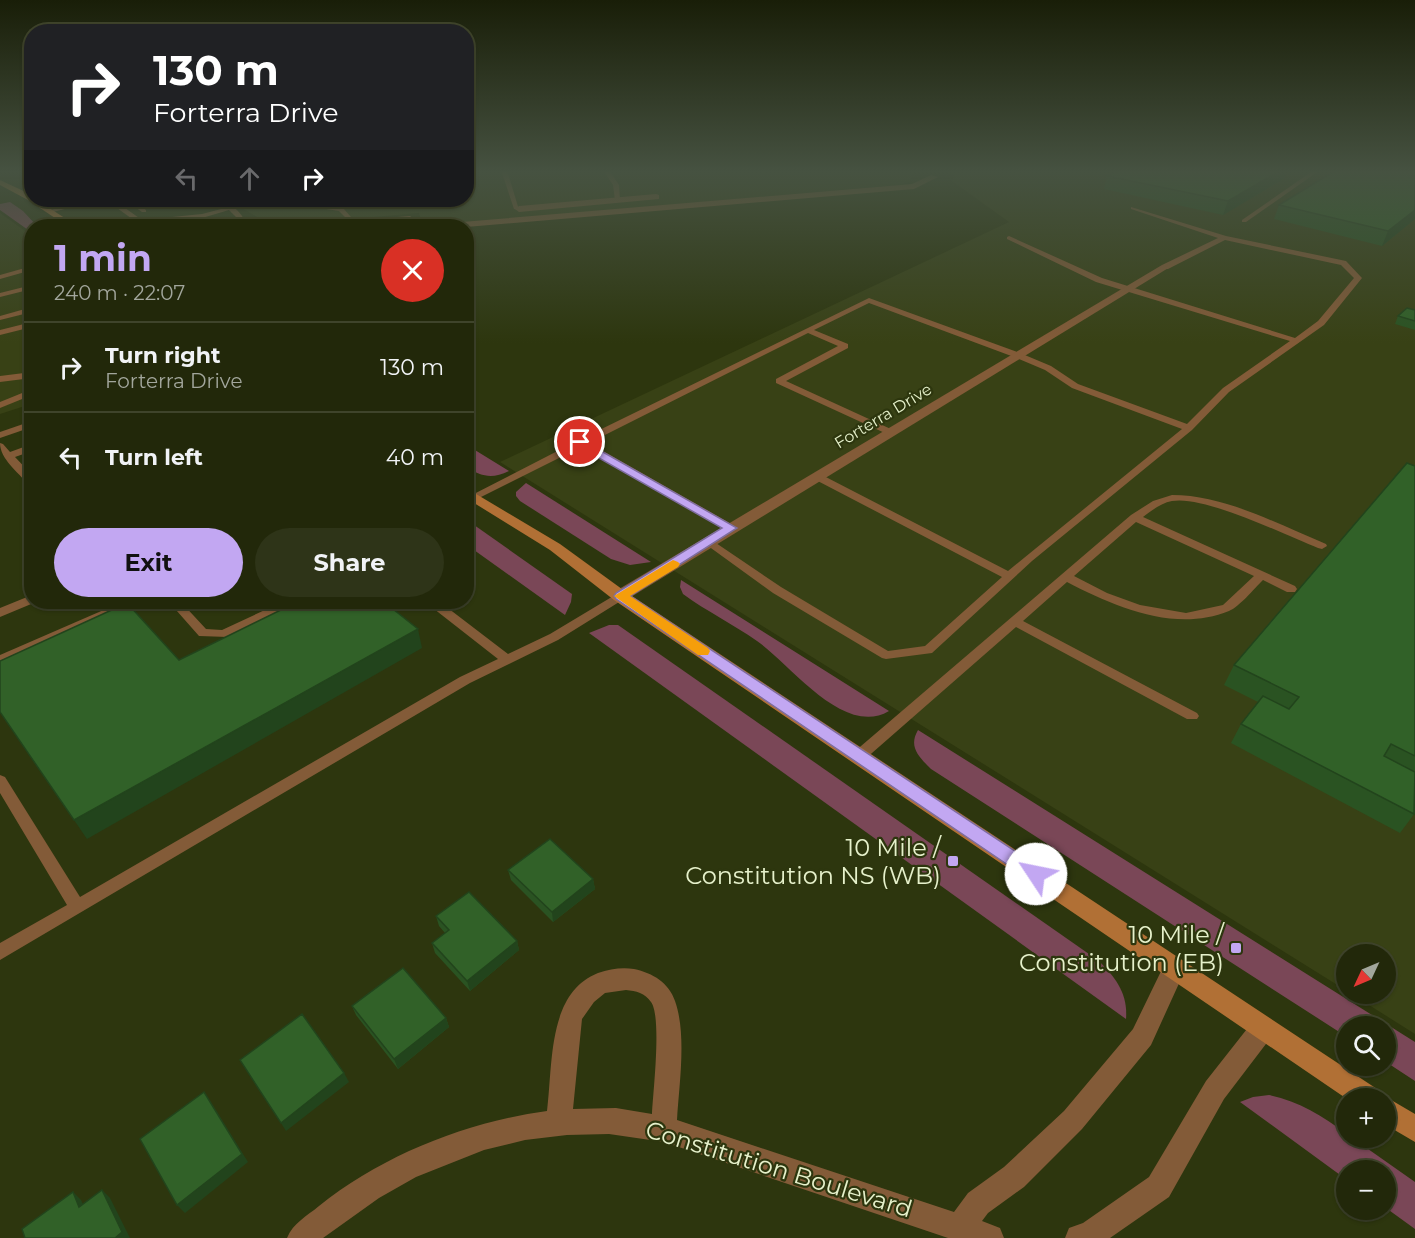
<!DOCTYPE html>
<meta charset="utf-8">
<style>
body{margin:0;font-family:Montserrat,sans-serif;background:#2e3418;color:#f1f3f6;height:100vh;display:flex;flex-direction:column;font-size:22px;white-space:nowrap}
*{box-sizing:border-box;margin:0}
p{font-size:20px;color:#a2a69c}
.icon{flex:none;width:33px;height:33px;fill:none;stroke:currentColor;stroke-width:2;stroke-linecap:round;stroke-linejoin:round}
.map{position:relative;flex:1;overflow:hidden}
.drawer{position:absolute;left:24px;top:219px;width:450px;height:390px;display:flex;flex-direction:column;background:#22280a;border-radius:24px;box-shadow:0 2px 4px #0004,0 0 0 2px #3f442b}
.drawer>*{flex:none}
.hud{position:absolute;left:24px;top:24px;width:450px;height:183px;border-radius:24px;box-shadow:0 2px 4px #0004,0 0 0 2px #3f442b;background:#202124;color:#fff;overflow:hidden}
.needle{width:39px;rotate:226deg}
.controls{position:absolute;left:1336px;top:944px;display:grid;gap:12px}
.controls a{display:grid;place-items:center;width:60px;height:60px;border-radius:50%;background:#22280a;box-shadow:0 2px 4px #0004,0 0 0 2px #3f442b;font-size:30px}
.pin{position:absolute;display:grid;place-items:center;width:51px;height:51px;color:#fff;margin:-26px;border:3px solid #fff;border-radius:50%;box-shadow:0 2px 6px #0007}
.me{position:absolute;width:66px;margin:-33px;rotate:304deg;stroke-linejoin:round;filter:drop-shadow(0 0 4px #0008)}
.turn{display:flex;align-items:center;gap:21px;height:126px;padding:0 30px;font-size:27px}
.turn .icon{width:78px;height:78px;stroke-width:2.5}
.turn b{display:block;font-size:42px;line-height:51px}
.lanes{display:flex;align-items:center;height:57px;padding:0 30px;background:#0003;justify-content:center;gap:30px;direction:ltr}
.lanes .off{opacity:.35}
.round{display:grid;place-items:center;flex:none;width:63px;height:63px;border-radius:32px;background:#2e3418}
.head{display:flex;align-items:center;justify-content:space-between;height:102px;padding:0 30px}
h1{font-size:36px;font-weight:700;line-height:45px;color:#c2a7f2}
.cta{display:flex;gap:12px;margin-top:auto;padding:12px 30px}
.cta a{flex:1;height:69px;border-radius:36px;background:#c2a7f2;color:#111;font-size:24px;font-weight:700;line-height:69px;text-align:center}
.cta a+a{background:#2e3418;color:#f1f3f6}
ul{padding:0;list-style:none}
li{display:flex;align-items:center;gap:18px;height:90px;padding:0 30px;border-top:2px solid #3f442b}
li div{flex:1}
li b{display:block;font-size:22px}
li em{font-style:normal}
.map>svg:first-child{display:block}
.built{fill:#384115}
.green{fill:#7a4757}
.lines{fill:none;stroke-linecap:round;stroke-linejoin:round}
.service{fill:#835b38;fill-rule:evenodd}
.minor{fill:#835b38;fill-rule:evenodd}
.secondary{fill:#b17035;fill-rule:evenodd}
.wall{fill:#2a5322}
.shaded-wall{fill:#22441c}
.building{fill:#316128;stroke:#22441c;stroke-width:1.5}
.route{fill:#c2a7f2;stroke:#7e6d9d;stroke-width:1.5}
.slow{fill:#f59e0b}
.poi-dot{fill:#c2a7f2;stroke:#2d360e;stroke-width:2}
.labels{text-anchor:middle;dominant-baseline:central;stroke-width:4.5;stroke-linejoin:round;paint-order:stroke}
.far-street-label{font-size:16px;fill:#e6f1cb;stroke:#2d360e}
.near-poi-label{font-size:24px;fill:#e6f1cb;stroke:#2d360e;text-anchor:end}
.near-street-label{font-size:24px;fill:#e6f1cb;stroke:#2d360e}
</style>
<div class="map">
<svg width="1415" height="1238" viewBox="0 0 1415 1238">
<rect width="100%" height="100%" fill="#2d360e"/>
<g class="built">
<polygon points="467,170 926,170 912,174 910,182 898,185 474,222 443,223 421,220 419,213 273,226 236,205 259,200 466,200"/>
<polygon points="940,170 1415,170 1415,1034 1350,993 1386,993 1386,954 1347,954 1347,991 500,462 1009,222 952,181 954,176 952,174"/>
<polygon points="0,213 32,236 31,404 0,414"/>
</g>
<g class="green">
<polygon points="10,202 23,211 37,226 32,226 31,232 0,210 0,204"/>
<path d="M 470,447 L 509,471 C 492,479 482,477 467,467 L 467,448 Z"/>
<polygon points="526,483 651,562 630,565 611,559 520,501 516,496 516,492"/>
<polygon points="467,520 572,594 571,602 565,615 467,545"/>
<path d="M 681,580 L 889,711 C 844,738 790,664 757,641 C 733,624 706,611 683,594 L 680,587 Z"/>
<path d="M 609,625 L 618,625 L 1099,961 C 1116,978 1128,994 1126,1019 L 589,633 Z"/>
<path d="M 918,730 L 1415,1042 L 1415,1081 L 1386,1062 L 1386,1026 L 1347,1026 L 1347,1037 L 931,769 C 919,757 908,747 918,730 Z"/>
<path d="M 1269,1095 C 1299,1101 1322,1116 1347,1134 L 1347,1137 L 1351,1137 L 1415,1182 L 1415,1229 L 1386,1208 L 1386,1170 L 1347,1170 L 1347,1180 L 1240,1102 L 1253,1097 Z"/>
</g>
<g class="lines">
<g class="service">
<polygon points="501,170 507,170 519,210 514,209"/>
<polygon points="603,170 609,170 619,185 620,201 615,200 613,185"/>
<polygon points="1314,170 1320,170 1246,222 1242,222 1242,220"/>
<polygon points="91,200 100,200 49,213 46,211"/>
<path d="M 128,200 L 141,200 L 137,203 L 146,210 L 146,212 L 142,212 L 132,205 L 125,208 L 142,220 L 202,214 L 225,208 L 216,200 C 227,200 238,209 244,219 L 242,226 L 236,226 L 238,219 L 229,210 L 202,218 L 116,226 L 117,225 L 135,221 L 117,208 L 128,202 Z"/>
<polygon points="300,200 307,200 323,205 343,208 351,217 352,224 347,225 345,217 339,211 320,208"/>
<polygon points="1131,207 1226,236 1346,261 1362,278 1324,325 1229,392 1192,430 1032,561 932,653 886,659 882,658 773,593 704,543 705,541 713,541 781,587 888,651 925,646 1002,577 812,478 812,474 820,474 1008,571 1182,429 1072,388 1045,370 1014,357 869,303 814,330 848,344 848,348 786,381 893,430 893,434 887,434 776,383 776,379 838,346 808,333 589,443 735,526 736,528 735,530 727,530 581,447 477,499 469,499 468,497 575,442 577,440 581,439 869,298 1020,353 1051,366 1078,384 1187,424 1223,388 1290,341 1096,282 1007,239 1007,237 1009,236 1102,278 1295,338 1318,321 1354,278 1341,265 1225,240 1168,269 1162,269 1162,265 1218,238 1131,209"/>
<polygon points="32,266 32,270 0,279 0,275"/>
<polygon points="32,285 32,289 0,297 0,293"/>
<polygon points="32,307 32,312 0,320 0,316"/>
<polygon points="32,322 32,327 0,335 0,330"/>
<polygon points="32,372 32,378 0,382 0,376"/>
<polygon points="32,389 32,395 0,408 0,402"/>
<polygon points="32,421 32,427 0,438 0,432"/>
<path d="M 0,443 L 3,444 L 10,452 L 32,444 L 32,451 L 15,457 L 32,475 L 32,485 L 28,484 C 18,472 0,459 0,443 Z"/>
<path d="M 1172,495 C 1225,495 1277,524 1326,544 L 1327,546 L 1322,549 L 1318,548 C 1285,535 1204,495 1172,501 C 1161,503 1151,511 1143,517 L 1295,586 L 1297,589 L 1295,592 L 1287,592 L 1263,580 C 1254,589 1239,607 1229,611 C 1175,633 1115,607 1067,582 L 1023,621 L 1197,713 L 1199,716 L 1197,719 L 1187,719 L 1016,627 L 864,760 L 859,761 L 854,760 L 852,756 L 854,752 L 1131,515 L 1153,501 ZM 1136,522 L 1254,576 L 1223,605 L 1186,613 L 1140,605 L 1107,593 L 1074,576 Z"/>
<polygon points="620,592 624,593 626,596 624,599 558,640 470,683 0,960 0,943 67,905 0,793 0,775 5,777 80,897 460,677 498,659 429,605 427,602 440,602 508,654 550,634"/>
<polygon points="32,595 32,602 36,602 0,617 0,608"/>
<polygon points="122,602 137,602 135,605 0,664 0,655"/>
<polygon points="169,602 181,602 206,629 222,630 282,602 297,602 295,605 228,637 199,636"/>
</g>
<g class="minor">
<polygon points="931,175 938,177 914,189 466,227 399,223 351,226 318,226 323,223 410,216 414,219 450,223 912,184"/>
<polygon points="656,194 659,195 659,199 519,212 515,209 519,206"/>
<polygon points="1162,265 1170,267 626,600 620,601 612,596 614,592"/>
<path d="M 1174,957 L 1182,961 L 1186,968 L 1151,1045 L 1082,1129 L 1024,1187 L 988,1213 L 982,1221 L 1000,1228 L 1004,1238 L 948,1238 L 664,1142 L 609,1134 L 567,1135 L 525,1140 L 484,1150 L 416,1177 L 379,1198 L 323,1238 L 287,1238 C 293,1223 307,1216 319,1206 C 383,1155 466,1122 547,1111 C 553,1065 547,993 598,973 C 610,969 622,967 634,969 C 653,973 669,983 675,1001 C 687,1035 679,1085 677,1120 L 954,1212 L 968,1193 L 1004,1167 L 1064,1111 L 1133,1029 L 1166,961 ZM 626,990 C 636,991 645,993 651,1002 C 662,1017 653,1092 652,1114 L 616,1108 L 573,1109 L 582,1019 L 594,1002 L 605,993 Z"/>
<polygon points="1263,1016 1272,1020 1275,1028 1272,1036 1224,1099 1169,1197 1110,1238 1065,1238 1069,1228 1083,1223 1149,1177 1206,1081 1254,1020"/>
</g>
<g class="secondary">
<polygon points="0,180 32,195 32,200 37,200 77,226 67,226 28,200 0,185"/>
<polygon points="466,488 560,544 626,592 1377,1089 1381,1098 1347,1099 614,600 550,550 466,498"/>
<polygon points="1386,1097 1415,1114 1415,1142 1386,1125 1386,1098 1384,1098"/>
</g>
</g>
<g class="wall">
<polygon points="1415,170 1415,219 1382,246 1274,219 1279,205"/>
<polygon points="1107,176 1285,178 1223,215 1104,189"/>
<polygon points="1415,310 1415,330 1395,324 1398,316"/>
<polygon points="1415,466 1415,813 1400,833 1231,743 1241,724 1258,702 1224,685 1234,665"/>
<polygon points="508,870 593,879 595,889 553,922 511,880"/>
<polygon points="436,916 517,941 519,950 470,991 435,953 432,943 445,933 439,926"/>
<polygon points="352,1006 446,1018 449,1027 398,1069 356,1015"/>
</g>
<g class="shaded-wall">
<polygon points="1281,170 1288,170 1285,178 1223,215 1228,201"/>
<polygon points="1415,210 1415,219 1382,246 1388,231"/>
<polygon points="418,629 422,648 87,839 74,820"/>
<polygon points="593,879 595,889 553,922 552,912"/>
<polygon points="517,941 519,950 470,991 467,981"/>
<polygon points="446,1018 449,1027 398,1069 394,1059"/>
<polygon points="344,1073 349,1082 286,1131 281,1123"/>
<polygon points="204,1092 210,1101 248,1162 185,1213 177,1205"/>
<polygon points="102,1190 110,1198 130,1238 115,1238"/>
<polygon points="73,1192 81,1200 88,1215 79,1207"/>
</g>
<g class="building">
<polygon points="1120,170 1281,170 1228,201 1107,176"/>
<polygon points="1336,170 1415,170 1415,210 1388,231 1279,205"/>
<polygon points="1407,308 1415,310 1415,321 1398,316"/>
<polygon points="1407,463 1415,466 1415,756 1391,744 1384,756 1415,772 1414,814 1241,724 1263,696 1289,709 1299,697 1234,665"/>
<polygon points="297,602 384,602 418,629 74,820 0,712 0,661 127,603 179,660"/>
<polygon points="550,839 593,879 552,912 508,870"/>
<polygon points="469,892 517,941 467,981 432,943 449,930 436,916"/>
<polygon points="403,968 446,1018 394,1059 352,1006"/>
<polygon points="302,1014 344,1073 281,1123 240,1060"/>
<polygon points="204,1092 242,1154 177,1205 140,1139"/>
<polygon points="102,1190 122,1232 115,1238 25,1238 22,1229 73,1192 79,1207"/>
</g>
<linearGradient id="sky" x2="0" y2="1"><stop stop-color="#191e08"/><stop offset="0.5" stop-color="#465241"/><stop offset="1" stop-color="#465241" stop-opacity="0"/></linearGradient>
<rect width="1415" height="343" fill="url(#sky)"/>
<polygon class="route" points="580,439 737,528 630,596 1042,869 1045,874 1042,880 1036,882 1030,880 616,599 614,596 616,593 722,528 576,445 574,442"/>
<polygon class="slow" points="673,560 678,562 680,564 678,567 630,596 708,648 710,651 708,655 698,655 614,596"/>
<g class="poi-dot">
<rect x="947" y="855" width="12" height="12" rx="3"/>
<rect x="1230" y="942" width="12" height="12" rx="3"/>
</g>
<g class="labels">
<g class="far-street-label">
<text transform="translate(883 416) rotate(-31)">Forterra Drive</text>
</g>
<g class="near-poi-label">
<text x="941" y="847">10 Mile /<tspan x="941" dy="28">Constitution NS (WB)</tspan></text>
<text x="1224" y="934">10 Mile /<tspan x="1224" dy="28">Constitution (EB)</tspan></text>
</g>
<g class="near-street-label">
<text transform="translate(779 1169) rotate(17)">Constitution Boulevard</text>
</g>
</g>
</svg>
<div class="controls">
<a><svg class="needle" viewBox="-14 -14 28 28"><path d="M0-13l5 13h-10z" fill="#e53935"/><path d="M0 13l5-13h-10z" fill="#a2a69c"/></svg></a>
<a><svg class="icon" aria-label="search" viewBox="0 0 24 24"><circle cx="10" cy="10" r="6"/><path d="M15 15l6 6"/></svg></a>
<a>+</a>
<a>−</a>
</div>
<div class="pin" style="left:580px;top:442px;background:#d93025"><svg class="icon" aria-label="arrive" viewBox="0 0 24 24"><path d="M6 21V4h12l-3 4 3 4H6"/></svg></div>
<svg class="me" style="left:1036px;top:874px" viewBox="-20 -20 40 40"><circle r="19" fill="#fff"/><path d="M0-13L10 11 0 6-10 11z" fill="#c2a7f2"/></svg>
<div class="hud">
<div class="turn"><svg class="icon" aria-label="right" viewBox="0 0 24 24"><path d="M7 20v-9h11M14 6l5 5-5 5"/></svg><div><b>130 m</b>Forterra Drive</div></div>
<div class="lanes"><svg class="icon off" aria-label="left" viewBox="0 0 24 24"><path d="M17 20v-9H6M10 6l-5 5 5 5"/></svg><svg class="icon off" aria-label="ahead" viewBox="0 0 24 24"><path d="M12 20V5M6 11l6-6 6 6"/></svg><svg class="icon" aria-label="right" viewBox="0 0 24 24"><path d="M7 20v-9h11M14 6l5 5-5 5"/></svg></div>
</div>
<section class="drawer">
<div class="head"><div><h1>1 min</h1><p>240 m · 22:07</p></div><a class="round" style="background:#d93025;color:#fff"><svg class="icon" aria-label="close" viewBox="0 0 24 24"><path d="M6 6l12 12M18 6L6 18"/></svg></a></div>
<ul>
<li><svg class="icon" aria-label="right" viewBox="0 0 24 24"><path d="M7 20v-9h11M14 6l5 5-5 5"/></svg><div><b>Turn right</b><p>Forterra Drive</p></div><em>130 m</em></li>
<li><svg class="icon" aria-label="left" viewBox="0 0 24 24"><path d="M17 20v-9H6M10 6l-5 5 5 5"/></svg><div><b>Turn left</b></div><em>40 m</em></li>
</ul>
<div class="cta"><a>Exit</a><a>Share</a></div>
</section>
</div>
